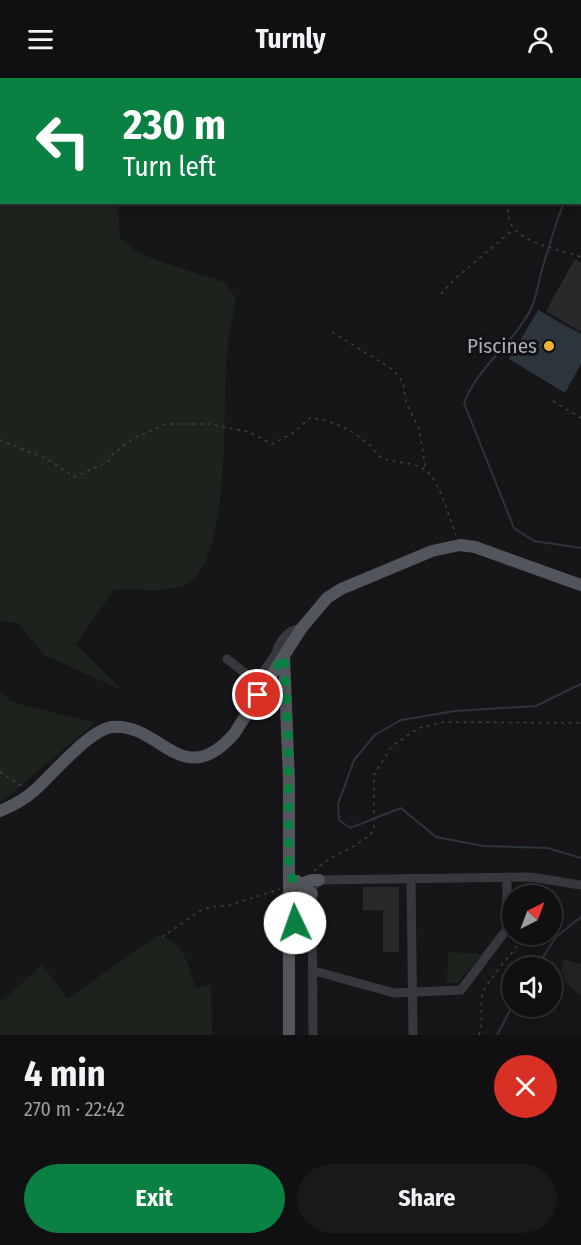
<!DOCTYPE html>
<meta charset="utf-8">
<style>
body{margin:0;font-family:"Fira Sans Condensed",sans-serif;background:#19191b;color:#f1f3f6;height:100vh;display:flex;flex-direction:column;font-size:22px;white-space:nowrap}
*{box-sizing:border-box;margin:0}
p{font-size:20px;color:#9c9d9f}
.icon{flex:none;width:33px;height:33px;fill:none;stroke:currentColor;stroke-width:2;stroke-linecap:round;stroke-linejoin:round}
.map{position:relative;height:957px;overflow:hidden}
.details{display:flex;flex-direction:column;background:#101012;flex:1}
.details>*{flex:none}
.guide{position:absolute;left:0px;top:0px;width:582px;height:126px;box-shadow:0 3px 9px #0003,0 0 0 2px #303032;background:#0b8043;color:#fff;overflow:hidden}
.needle{width:39px;rotate:42deg}
.tools{position:absolute;left:502px;top:807px;display:grid;gap:12px}
.tools a{display:grid;place-items:center;width:60px;height:60px;border-radius:50%;background:#101012;box-shadow:0 3px 9px #0003,0 0 0 2px #303032;font-size:30px}
.pin{position:absolute;display:grid;place-items:center;width:51px;height:51px;color:#fff;margin:-26px;border:3px solid #fff;border-radius:50%;box-shadow:0 2px 6px #0007}
.me{position:absolute;width:66px;margin:-33px;rotate:357deg;stroke-linejoin:round;filter:drop-shadow(0 0 4px #0008)}
.turn{display:flex;align-items:center;gap:21px;height:126px;padding:0 24px;font-size:27px}
.turn .icon{width:78px;height:78px;stroke-width:2.5}
.turn b{display:block;font-size:42px;line-height:51px}
.round{display:grid;place-items:center;flex:none;width:63px;height:63px;border-radius:32px;background:#19191b}
.overview{display:flex;align-items:center;justify-content:space-between;height:102px;padding:0 24px}
h1{font-size:36px;font-weight:700;line-height:45px}
.action{display:flex;gap:12px;margin-top:auto;padding:12px 24px}
.action a{flex:1;height:69px;border-radius:36px;background:#0b8043;color:#fff;font-size:24px;font-weight:700;line-height:69px;text-align:center}
.action a+a{background:#19191b;color:#f1f3f6}
header{display:flex;justify-content:space-between;align-items:center;height:78px;padding:0 24px;background:#101012;font-size:27px;font-weight:700}
.map>svg:first-child{display:block}
.built{fill:#222225}
.green{fill:#1c231d}
.water{fill:#2c353c}
.lines{fill:none;stroke-linecap:round;stroke-linejoin:round}
.stream{stroke:#2c353c;stroke-width:2}
.building{fill:#29292c}
.path{stroke:#3d3f44;stroke-width:1.5;stroke-dasharray:3 4.5;stroke-linecap:butt}
.minor{stroke:#37383d;stroke-width:9}
.major{stroke:#53555c;stroke-width:12}
.route{stroke:#0b8043;stroke-width:10;stroke-dasharray:0 18}
.poi-dot{fill:#f2b134;stroke:#111113;stroke-width:2}
.labels{text-anchor:middle;dominant-baseline:central;stroke-width:6;stroke-linejoin:round;paint-order:stroke}
.poi-label{font-size:21px;fill:#a8adb8;stroke:#111113;text-anchor:end}
</style>
<header><svg class="icon" aria-label="menu" viewBox="0 0 24 24"><path d="M4 6h16M4 12h16M4 18h16"/></svg>Turnly<svg class="icon" aria-label="person" viewBox="0 0 24 24"><circle cx="12" cy="8" r="4"/><path d="M4 21q1-7 8-7t8 7"/></svg></header>
<div class="map">
<svg width="581" height="957" viewBox="0 0 581 957">
<rect width="100%" height="100%" fill="#161618"/>
<polygon class="built" points="564,881 581,886 581,918 566,904 561,893"/>
<g class="green">
<path d="M 0,0 L 92,1 L 2,2 L 2,124 L 118,125 L 120,160 L 136,173 L 156,182 L 224,204 L 236,220 C 232,243 227,265 226,288 C 223,336 230,475 190,504 C 174,516 133,511 114,512 L 76,566 L 122,612 L 44,577 L 18,545 L 0,543 Z"/>
<polygon points="0,613 12,624 95,645 0,725"/>
<path d="M 158,857 C 186,866 187,886 196,910 L 211,906 L 212,957 L 0,957 L 0,921 L 4,922 L 42,886 L 67,921 Z"/>
<polygon points="448,874 482,876 458,904 447,906"/>
</g>
<polygon class="water" points="538,232 581,256 581,286 565,315 509,281"/>
<g class="lines">
<g class="stream">
<polyline points="550,0 551,2"/>
<polyline points="580,27 581,28"/>
<polyline points="580,94 581,93"/>
<path d="M 564,124 C 555,148 548,171 541,195 C 538,207 536,220 531,231 C 513,266 478,288 464,325 L 514,450 L 534,463 L 581,470"/>
<polyline points="581,606 536,628 455,633 401,642 375,657 354,682 338,726 339,742 350,750 401,730 436,759 483,768 548,770 581,780"/>
<polyline points="536,890 556,859 581,839"/>
<polyline points="497,957 513,927"/>
</g>
</g>
<g class="building">
<polygon points="575,181 581,185 581,254 546,233"/>
<polygon points="363,809 399,809 399,874 383,874 383,832 363,832"/>
</g>
<g class="lines">
<g class="path">
<polyline points="220,0 222,2"/>
<polyline points="320,0 322,2"/>
<polyline points="528,2 529,0"/>
<path d="M 507,124 C 508,132 508,141 512,148 C 524,166 562,172 581,179"/>
<polyline points="441,216 456,200 514,151"/>
<polyline points="332,254 392,291 403,304 406,324 419,351 426,392"/>
<polyline points="553,323 581,340"/>
<path d="M 0,362 L 47,381 L 75,399 L 109,383 L 113,376 L 134,360 L 166,346 L 209,346 L 249,354 L 272,366 L 293,355 L 310,340 C 332,342 351,351 368,366 C 373,369 376,376 381,379 C 393,386 417,383 428,394 C 442,410 448,437 456,457"/>
<polyline points="0,694 22,708"/>
<path d="M 314,793 C 332,775 358,771 374,752 L 374,697 L 392,668 L 419,650 L 444,644 L 581,645"/>
<polyline points="528,818 530,807"/>
<polyline points="162,859 200,833 211,829 230,827 280,811"/>
<path d="M 479,957 C 484,943 479,929 483,915 C 486,904 514,873 522,862 L 523,856"/>
</g>
<g class="minor">
<polyline points="227,581 245,595 252,604 256,604 275,577"/>
<path d="M 277,582 C 273,569 288,550 301,551"/>
<polyline points="411,801 413,957"/>
<polyline points="318,894 394,915 461,912 507,851 507,799"/>
<polyline points="313,957 312,810 319,802 531,799 581,807"/>
</g>
<g class="major">
<polyline points="284,578 289,703 289,957"/>
<path d="M 0,733 C 12,728 25,721 35,712 C 53,696 89,652 112,649 C 160,644 182,715 234,656 L 301,551 L 327,520 L 341,511 L 432,473 L 460,467 L 475,469 L 581,507"/>
<polyline points="297,803 312,816"/>
<path d="M 292,822 C 295,808 305,801 319,802"/>
</g>
</g>
<g class="lines">
<polyline class="route" points="258,617 284,578 288,650 289,788 292,793 295,845"/>
</g>
<circle class="poi-dot" cx="549" cy="268" r="6"/>
<g class="labels">
<g class="poi-label">
<text x="537" y="268">Piscines</text>
</g>
</g>
</svg>
<div class="tools">
<a><svg class="needle" viewBox="-14 -14 28 28"><path d="M0-13l5 13h-10z" fill="#e53935"/><path d="M0 13l5-13h-10z" fill="#9c9d9f"/></svg></a>
<a><svg class="icon" aria-label="sound" viewBox="0 0 24 24"><path d="M4 9h4l5-4v14l-5-4H4zM17 9q2 3 0 6"/></svg></a>
</div>
<div class="pin" style="left:258px;top:617px;background:#d93025"><svg class="icon" aria-label="arrive" viewBox="0 0 24 24"><path d="M6 21V4h12l-3 4 3 4H6"/></svg></div>
<svg class="me" style="left:295px;top:845px" viewBox="-20 -20 40 40"><circle r="19" fill="#fff"/><path d="M0-13L10 11 0 6-10 11z" fill="#0b8043"/></svg>
<div class="guide">
<div class="turn"><svg class="icon" aria-label="left" viewBox="0 0 24 24"><path d="M17 20v-9H6M10 6l-5 5 5 5"/></svg><div><b>230 m</b>Turn left</div></div>
</div>
</div>
<section class="details">
<div class="overview"><div><h1>4 min</h1><p>270 m · 22:42</p></div><a class="round" style="background:#d93025;color:#fff"><svg class="icon" aria-label="close" viewBox="0 0 24 24"><path d="M6 6l12 12M18 6L6 18"/></svg></a></div>
<div class="action"><a>Exit</a><a>Share</a></div>
</section>
